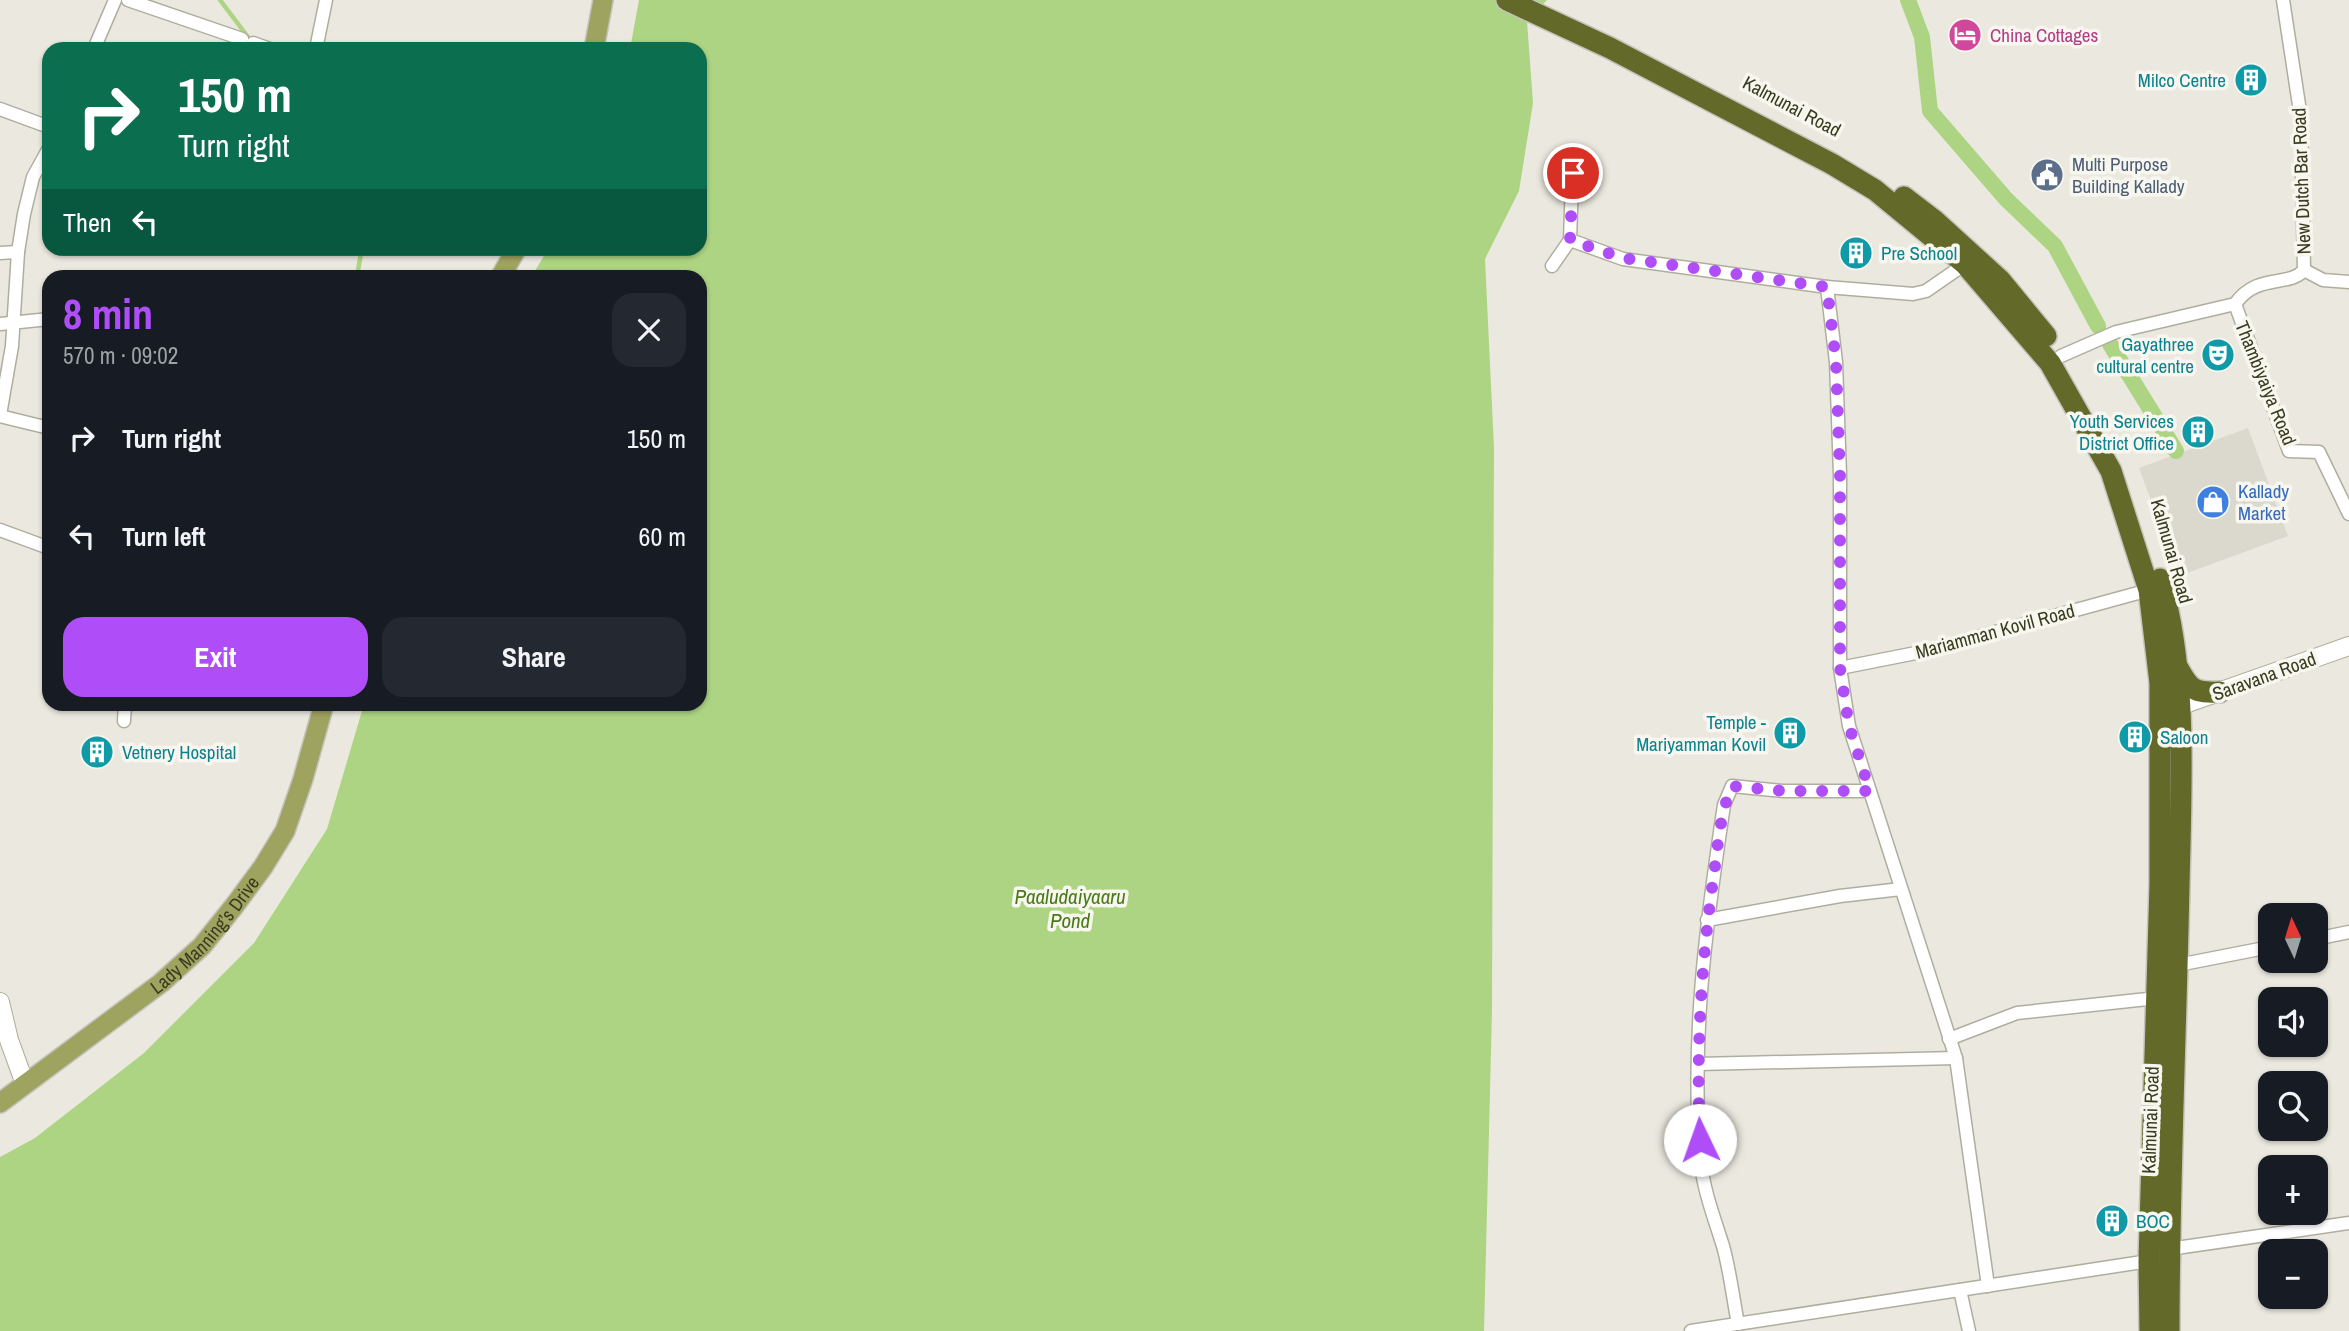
<!DOCTYPE html>
<meta charset="utf-8">
<style>
body{margin:0;font-family:"Archivo Narrow",sans-serif;background:#242831;color:#f1f3f6;height:100vh;display:flex;flex-direction:column;font-size:26px;white-space:nowrap}
*{box-sizing:border-box;margin:0}
p{font-size:23px;color:#9ea1a6}
.icon{flex:none;width:38px;height:38px;fill:none;stroke:currentColor;stroke-width:2;stroke-linecap:round;stroke-linejoin:round}
.map{position:relative;flex:1;overflow:hidden}
.details{position:absolute;left:42px;top:270px;width:665px;height:441px;display:flex;flex-direction:column;background:#171b24;border-radius:21px;box-shadow:0 2px 5px #0004}
.details>*{flex:none}
.banner{position:absolute;left:42px;top:42px;width:665px;height:214px;border-radius:21px;box-shadow:0 2px 5px #0004;background:#0b6e4f;color:#fff;overflow:hidden}
.needle{width:46px;rotate:356deg}
.tools{position:absolute;left:2258px;top:903px;display:grid;gap:14px}
.tools a{display:grid;place-items:center;width:70px;height:70px;border-radius:14px;background:#171b24;box-shadow:0 2px 5px #0004;font-size:35px}
.pin{position:absolute;display:grid;place-items:center;width:60px;height:60px;color:#fff;margin:-30px;border:4px solid #fff;border-radius:50%;box-shadow:0 2px 7px #0007}
.me{position:absolute;width:77px;margin:-38px;rotate:357deg;stroke-linejoin:round;filter:drop-shadow(0 0 5px #0008)}
.turn{display:flex;align-items:center;gap:24px;height:147px;padding:0 21px;font-size:32px}
.turn .icon{width:91px;height:91px;stroke-width:2.5}
.turn b{display:block;font-size:49px;line-height:60px}
.then{display:flex;align-items:center;height:66px;padding:0 21px;background:#0003;gap:14px;font-size:26px}
.round{display:grid;place-items:center;flex:none;width:74px;height:74px;border-radius:21px;background:#242831}
.headline{display:flex;align-items:center;justify-content:space-between;height:119px;padding:0 21px}
h1{font-size:42px;font-weight:700;line-height:52px;color:#af4ef9}
.primary-button{display:flex;gap:14px;margin-top:auto;padding:14px 21px}
.primary-button a{flex:1;height:80px;border-radius:21px;background:#af4ef9;color:#fff;font-size:28px;font-weight:700;line-height:80px;text-align:center}
.primary-button a+a{background:#242831;color:#f1f3f6}
ul{padding:0;list-style:none}
li{display:flex;align-items:center;gap:21px;height:98px;padding:0 21px}
li div{flex:1}
li b{display:block;font-size:26px}
li em{font-style:normal}
.map>svg:first-child{display:block}
.built{fill:#dbd9cd}
.water{fill:#add483}
.lines{fill:none;stroke-linecap:round;stroke-linejoin:round}
.stream{stroke:#add483;stroke-width:4.5}
.canal{stroke:#add483;stroke-width:16}
.street-casing{stroke:#afae9e;stroke-width:15}
.secondary-casing{stroke:#aeae94;stroke-width:20}
.primary-casing{stroke:#c4c4bc;stroke-width:22}
.highway-casing{stroke:#c4c4bc;stroke-width:24}
.street{stroke:#fff;stroke-width:12}
.secondary{stroke:#fff;stroke-width:18}
.primary{stroke:#9fa360;stroke-width:19}
.highway{stroke:#626929;stroke-width:21}
.route{stroke:#af4ef9;stroke-width:12;stroke-dasharray:0 21.6}
.labels{text-anchor:middle;dominant-baseline:central;stroke-width:7;stroke-linejoin:round;paint-order:stroke}
.hotel-label{font-size:19px;fill:#b23c85;stroke:#f7f6ef;text-anchor:start}
.culture-label{font-size:19px;fill:#0d838f;stroke:#f7f6ef;text-anchor:end}
.street-label{font-size:19px;fill:#3a3c1f;stroke:#f7f6ef}
.service-label{font-size:19px;fill:#4e5e75;stroke:#f7f6ef;text-anchor:start}
.shop-label{font-size:19px;fill:#366cbe;stroke:#f7f6ef;text-anchor:start}
.water-label{font-size:21px;font-style:italic;fill:#4a7a16;stroke:#f7f6ef}
</style>
<div class="map">
<svg width="2349" height="1331" viewBox="0 0 2349 1331">
<rect width="100%" height="100%" fill="#ebe9df"/>
<polygon class="built" points="2248,428 2288,536 2179,576 2139,468"/>
<polygon class="water" points="639,0 1547,0 1527,21 1533,103 1519,191 1485,259 1494,448 1492,1011 1484,1331 0,1331 0,1157 35,1138 144,1053 254,943 327,829 364,704 700,704 700,276 532,276 548,249 700,248 700,49 630,49"/>
<g class="lines">
<g class="stream">
<polyline points="220,0 251,41"/>
<polyline points="357,276 362,248"/>
</g>
<g class="canal">
<polyline points="1908,0 1922,37 1930,111 2006,199 2055,246 2098,326"/>
<polyline points="2110,344 2176,451"/>
</g>
<defs>
<g id="street">
<polyline points="128,0 242,39"/>
<polyline points="253,43 270,49"/>
<polyline points="94,49 115,0"/>
<polyline points="316,49 326,0"/>
<polyline points="0,109 49,127"/>
<polyline points="1570,240 1573,151"/>
<polyline points="0,253 18,252"/>
<polyline points="1965,264 1926,291 1913,294 1827,287 1836,362 1840,475 1840,668 1849,726 1956,1058 1988,1286"/>
<polyline points="1552,266 1570,240 1623,259 1827,287"/>
<polyline points="2304,270 2323,280 2349,282"/>
<polyline points="2235,304 2289,451 2319,452 2349,514"/>
<polyline points="0,324 49,319"/>
<path d="M 2061,356 L 2116,332 L 2235,304 C 2258,272 2289,288 2304,270 L 2301,118 L 2283,0"/>
<polyline points="0,415 12,346 18,252 24,214 33,177 49,148"/>
<polyline points="0,416 49,428"/>
<polyline points="0,530 49,548"/>
<polyline points="1840,668 1926,651 2149,590"/>
<polyline points="124,721 125,704"/>
<polyline points="1707,920 1840,896 1901,889"/>
<polyline points="2315,939 2349,932"/>
<polyline points="2178,965 2270,947"/>
<polyline points="1949,1039 2017,1013 2157,998"/>
<polyline points="1698,1064 1956,1058"/>
<polyline points="2169,1249 2349,1223"/>
<polyline points="1960,1290 1969,1331"/>
<path d="M 1738,1324 C 1733,1298 1730,1271 1723,1246 C 1715,1220 1704,1192 1701,1164 C 1690,1044 1706,924 1724,805 L 1732,786 L 1783,791 L 1870,791"/>
<polyline points="1691,1331 2149,1261"/>
</g>
<g id="secondary">
<polyline points="2179,706 2349,646"/>
<polyline points="0,1002 9,1040 25,1084"/>
</g>
<g id="primary">
<polyline points="594,49 603,0"/>
<polyline points="501,276 517,248"/>
<path id="s1" d="M 0,1103 L 161,983 L 202,946 L 235,905 L 263,867 L 285,831 L 303,779 L 324,704"/>
</g>
<g id="highway">
<polyline points="1507,0 1610,48 1832,164 1875,190 1965,264 2050,363 2111,471 2149,590 2160,683 2160,884 2149,1261 2150,1331"/>
<polyline points="1904,197 1934,220 2000,280 2046,336"/>
<path d="M 2160,579 C 2188,671 2181,789 2179,885 C 2176,1034 2169,1182 2169,1331"/>
<path d="M 2178,668 C 2190,690 2194,693 2220,692"/>
</g>
</defs>
<use href="#street" class="street-casing"/>
<use href="#secondary" class="secondary-casing"/>
<use href="#primary" class="primary-casing"/>
<use href="#highway" class="highway-casing"/>
<use href="#street" class="street"/>
<use href="#secondary" class="secondary"/>
<use href="#primary" class="primary"/>
<use href="#highway" class="highway"/>
</g>
<g class="lines">
<path class="route" d="M 1573,173 L 1570,240 L 1623,258 L 1827,287 L 1836,362 L 1840,475 L 1840,668 L 1849,726 L 1870,791 L 1783,791 L 1732,786 C 1720,814 1718,844 1714,874 C 1701,963 1696,1051 1700,1140"/>
</g>
<defs>
<symbol id="hotel-disc" viewBox="-11 -11 22 22"><circle r="9.5" fill="#d1479c" stroke="#f7f6ef"/><path d="M-6-4.5h1.5V1H6V5H4.5V3h-9V5H-6ZM-4 0a1.8 1.8 0 1 1 3.6 0ZM.5 0V-2.5h3Q6-2.5 6 0Z" fill="#fff"/></symbol>
<symbol id="building-disc" viewBox="-11 -11 22 22"><circle r="9.5" fill="#0f9aa8" stroke="#f7f6ef"/><path d="M-4-6H4V6H1V3H-1V6H-4ZM-2.5-4.3h1.7v1.8h-1.7ZM.8-4.3h1.7v1.8H.8ZM-2.5-1h1.7V.8h-1.7ZM.8-1h1.7V.8H.8Z" fill="#fff"/></symbol>
<symbol id="civic-disc" viewBox="-11 -11 22 22"><circle r="9.5" fill="#5c6f8a" stroke="#f7f6ef"/><path d="M-.6-6.5H3V-4.5H.6V-3L4-1V1h2V6H-6V1h2V-1L-.6-3ZM-1.2 2.5V6h2.4V2.5Z" fill="#fff"/></symbol>
<symbol id="theatre-disc" viewBox="-11 -11 22 22"><circle r="9.5" fill="#0f9aa8" stroke="#f7f6ef"/><path d="M-5-5.5Q0-4 5-5.5V0Q5 5 0 6Q-5 5-5 0ZM-3.3-2.5H-1v1.5H-3.3ZM1-2.5H3.3v1.5H1ZM-2.8 1Q0 5.5 2.8 1Z" fill="#fff"/></symbol>
<symbol id="shop-disc" viewBox="-11 -11 22 22"><circle r="9.5" fill="#3f7fe0" stroke="#f7f6ef"/><path d="M-5-2.5h2.3a2.7 3.5 0 0 1 5.4 0H5L5.5 6h-11ZM-1.5-2.5h3a1.5 2.3 0 0 0-3 0Z" fill="#fff"/></symbol>
</defs>
<g fill-rule="evenodd">
<use href="#hotel-disc" x="1946" y="16" width="38" height="38"/>
<use href="#building-disc" x="2232" y="61" width="38" height="38"/>
<use href="#civic-disc" x="2028" y="156" width="38" height="38"/>
<use href="#building-disc" x="1837" y="234" width="38" height="38"/>
<use href="#theatre-disc" x="2199" y="336" width="38" height="38"/>
<use href="#building-disc" x="2179" y="413" width="38" height="38"/>
<use href="#shop-disc" x="2194" y="483" width="38" height="38"/>
<use href="#building-disc" x="1771" y="714" width="38" height="38"/>
<use href="#building-disc" x="2116" y="718" width="38" height="38"/>
<use href="#building-disc" x="78" y="733" width="38" height="38"/>
<use href="#building-disc" x="2093" y="1202" width="38" height="38"/>
</g>
<g class="labels">
<g class="hotel-label">
<text x="1990" y="35">China Cottages</text>
</g>
<g class="culture-label">
<text x="2226" y="80">Milco Centre</text>
<text x="1881" y="253" text-anchor="start">Pre School</text>
<text x="2194" y="344">Gayathree<tspan x="2194" dy="22">cultural centre</tspan></text>
<text x="2174" y="421">Youth Services<tspan x="2174" dy="22">District Office</tspan></text>
<text x="1766" y="722">Temple -<tspan x="1766" dy="22">Mariyamman Kovil</tspan></text>
<text x="2160" y="737" text-anchor="start">Saloon</text>
<text x="122" y="752" text-anchor="start">Vetnery Hospital</text>
<text x="2136" y="1221" text-anchor="start">BOC</text>
</g>
<g class="street-label">
<text transform="translate(1792 106) rotate(28)">Kalmunai Road</text>
<text transform="translate(2301 181) rotate(-92)">New Dutch Bar Road</text>
<text transform="translate(2266 383) rotate(68)">Thambiyaiya Road</text>
<text transform="translate(2172 551) rotate(74)">Kalmunai Road</text>
<text transform="translate(1995 631) rotate(-15)">Mariamman Kovil Road</text>
<text transform="translate(2264 676) rotate(-20)">Saravana Road</text>
<text stroke="none"><textPath href="#s1" startOffset="266">Lady Manning’s Drive</textPath></text>
<text transform="translate(2150 1120) rotate(-88)">Kalmunai Road</text>
</g>
<g class="service-label">
<text x="2072" y="164">Multi Purpose<tspan x="2072" dy="22">Building Kallady</tspan></text>
</g>
<g class="shop-label">
<text x="2238" y="491">Kallady<tspan x="2238" dy="22">Market</tspan></text>
</g>
<g class="water-label">
<text x="1070" y="896">Paaludaiyaaru<tspan x="1070" dy="24">Pond</tspan></text>
</g>
</g>
</svg>
<div class="tools">
<a><svg class="needle" viewBox="-14 -14 28 28"><path d="M0-13l5 13h-10z" fill="#e53935"/><path d="M0 13l5-13h-10z" fill="#9ea1a6"/></svg></a>
<a><svg class="icon" aria-label="sound" viewBox="0 0 24 24"><path d="M4 9h4l5-4v14l-5-4H4zM17 9q2 3 0 6"/></svg></a>
<a><svg class="icon" aria-label="search" viewBox="0 0 24 24"><circle cx="10" cy="10" r="6"/><path d="M15 15l6 6"/></svg></a>
<a>+</a>
<a>−</a>
</div>
<div class="pin" style="left:1573px;top:173px;background:#d93025"><svg class="icon" aria-label="arrive" viewBox="0 0 24 24"><path d="M6 21V4h12l-3 4 3 4H6"/></svg></div>
<svg class="me" style="left:1700px;top:1140px" viewBox="-20 -20 40 40"><circle r="19" fill="#fff"/><path d="M0-13L10 11 0 6-10 11z" fill="#af4ef9"/></svg>
<div class="banner">
<div class="turn"><svg class="icon" aria-label="right" viewBox="0 0 24 24"><path d="M7 20v-9h11M14 6l5 5-5 5"/></svg><div><b>150 m</b>Turn right</div></div>
<div class="then">Then<svg class="icon" aria-label="left" viewBox="0 0 24 24"><path d="M17 20v-9H6M10 6l-5 5 5 5"/></svg></div>
</div>
<section class="details">
<div class="headline"><div><h1>8 min</h1><p>570 m · 09:02</p></div><a class="round"><svg class="icon" aria-label="close" viewBox="0 0 24 24"><path d="M6 6l12 12M18 6L6 18"/></svg></a></div>
<ul>
<li><svg class="icon" aria-label="right" viewBox="0 0 24 24"><path d="M7 20v-9h11M14 6l5 5-5 5"/></svg><div><b>Turn right</b></div><em>150 m</em></li>
<li><svg class="icon" aria-label="left" viewBox="0 0 24 24"><path d="M17 20v-9H6M10 6l-5 5 5 5"/></svg><div><b>Turn left</b></div><em>60 m</em></li>
</ul>
<div class="primary-button"><a>Exit</a><a>Share</a></div>
</section>
</div>
